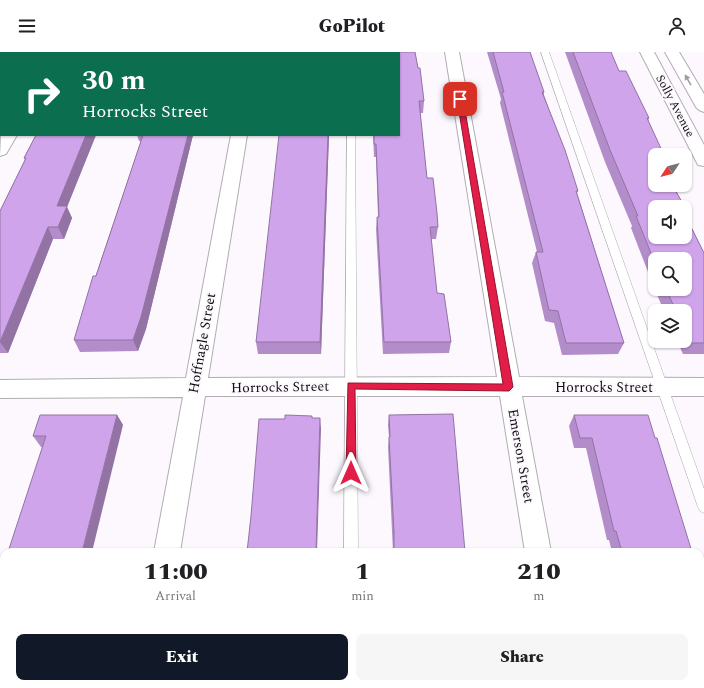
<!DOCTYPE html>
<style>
body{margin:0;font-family:Spectral,serif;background:#f6f6f6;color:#202124;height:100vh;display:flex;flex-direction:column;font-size:15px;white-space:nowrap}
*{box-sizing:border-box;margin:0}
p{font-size:13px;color:#757577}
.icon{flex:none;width:22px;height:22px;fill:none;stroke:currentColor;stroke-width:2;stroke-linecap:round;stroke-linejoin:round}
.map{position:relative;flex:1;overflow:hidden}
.sheet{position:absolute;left:0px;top:496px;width:704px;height:140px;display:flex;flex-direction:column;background:#fff;border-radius:12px 12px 0 0;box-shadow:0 1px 3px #0004}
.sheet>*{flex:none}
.banner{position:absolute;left:0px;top:0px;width:400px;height:84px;box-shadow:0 1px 3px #0004;background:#0b6e4f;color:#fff;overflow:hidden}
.needle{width:26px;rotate:234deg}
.buttons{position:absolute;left:648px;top:96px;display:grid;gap:8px}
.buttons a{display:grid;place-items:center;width:44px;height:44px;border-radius:8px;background:#fff;box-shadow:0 1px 3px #0004;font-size:20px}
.pin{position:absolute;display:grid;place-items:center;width:34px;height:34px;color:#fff;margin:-17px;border-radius:8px;box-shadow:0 2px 6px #0006}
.me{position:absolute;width:44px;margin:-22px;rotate:0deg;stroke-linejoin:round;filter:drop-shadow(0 0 3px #0008)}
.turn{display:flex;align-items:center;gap:14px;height:84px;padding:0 16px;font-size:18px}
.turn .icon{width:52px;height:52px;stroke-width:2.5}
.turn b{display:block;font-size:28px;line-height:34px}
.eta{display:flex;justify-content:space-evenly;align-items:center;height:68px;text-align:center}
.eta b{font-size:24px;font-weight:800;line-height:28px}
.action{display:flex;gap:8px;margin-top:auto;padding:8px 16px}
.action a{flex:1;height:46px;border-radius:8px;background:#111827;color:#fff;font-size:16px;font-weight:800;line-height:46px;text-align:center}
.action a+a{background:#f6f6f6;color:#202124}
header{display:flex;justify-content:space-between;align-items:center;height:52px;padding:0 16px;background:#fff;font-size:18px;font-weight:800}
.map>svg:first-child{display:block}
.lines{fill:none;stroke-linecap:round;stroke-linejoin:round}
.service-casing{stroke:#b1adb3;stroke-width:1}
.minor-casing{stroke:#b1adb3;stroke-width:2}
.tertiary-casing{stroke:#b1adb3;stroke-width:2}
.service{fill:#fff;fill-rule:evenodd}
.minor{fill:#fff;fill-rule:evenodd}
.tertiary{fill:#fff;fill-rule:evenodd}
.wall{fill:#b38dca;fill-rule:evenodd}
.shaded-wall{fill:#9273a4}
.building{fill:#d0a4eb;stroke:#9273a4}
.oneway{fill:#9f9e9f}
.route{fill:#e11d48;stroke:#92132f}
.labels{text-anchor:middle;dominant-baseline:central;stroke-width:4;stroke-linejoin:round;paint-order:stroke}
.far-street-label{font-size:12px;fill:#0f0d0f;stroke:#fcf8fe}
.street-label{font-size:14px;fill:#0f0d0f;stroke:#fcf8fe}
</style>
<header><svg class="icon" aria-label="menu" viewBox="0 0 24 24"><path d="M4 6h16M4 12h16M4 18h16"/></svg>GoPilot<svg class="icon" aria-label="person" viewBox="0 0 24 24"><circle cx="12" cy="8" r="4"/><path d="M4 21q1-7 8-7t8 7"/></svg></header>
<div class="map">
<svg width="704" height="636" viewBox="0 0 704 636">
<rect width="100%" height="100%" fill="#fcf8fe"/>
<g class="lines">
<defs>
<g id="service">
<rect x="347" y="0" width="8" height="1"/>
<polygon points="541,0 549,0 704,437 704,461 700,459 698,455"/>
<polygon points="347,83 355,83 358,500 344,500"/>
<rect x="345" y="632" width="14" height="4"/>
</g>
<g id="minor">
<rect x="46" y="0" width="14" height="1"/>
<polygon points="445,0 459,0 519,325 704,326 704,344 522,344 551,500 525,500 500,344 205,344 180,500 154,500 183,345 0,346 0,328 186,326 231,83 247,83 208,326 497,325"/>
<polygon points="1,83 17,83 6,102 0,104"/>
<polygon points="129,632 159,632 158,636 128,636"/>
<polygon points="546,632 576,632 577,636 547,636"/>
</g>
<g id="tertiary">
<polygon points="640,0 654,0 704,93 704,114 698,113 696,109"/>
<polygon points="665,0 679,0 704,42 704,60 699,58 696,55"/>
</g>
</defs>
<use href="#service" class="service-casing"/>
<use href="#minor" class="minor-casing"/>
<use href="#tertiary" class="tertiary-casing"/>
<use href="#service" class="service"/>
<use href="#minor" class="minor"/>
<use href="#tertiary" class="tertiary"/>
</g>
<g class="wall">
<polygon points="372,0 415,0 424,49 423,61 420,61 427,126 438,175 436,187 431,187 437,241 451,290 449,301 383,302 376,177 377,165 378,165 376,105 374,105 373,83 399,83 399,1 372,1"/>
<polygon points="487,0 530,0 544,40 544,43 578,139 577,141 624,291 618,302 562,303 554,271 545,269 532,211 536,200 537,200 500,51 501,47"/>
<path d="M 565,0 L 611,0 L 619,19 L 649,66 L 648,69 L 655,103 L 679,138 L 677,141 L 688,161 L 686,164 L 704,201 L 704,302 L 683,302 L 677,289 L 685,289 L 685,259 L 664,259 L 655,238 L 631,176 L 632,174 L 605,110 ZM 655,207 L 685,237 L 655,237 Z"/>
<polygon points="36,83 96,83 67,155 72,166 64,187 53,187 8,301 0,301 0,159 25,108 24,106"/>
<polygon points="137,83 193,83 146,277 138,299 80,300 74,288 141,89 139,89"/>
<polygon points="329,83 321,302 258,302 256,290"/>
<polygon points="117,363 123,373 42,395 41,395 33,384"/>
<polygon points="389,363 465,500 393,500 388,395 389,385 388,373"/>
<polygon points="574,363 692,500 612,500 609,488 607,488 586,396 574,396 569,374"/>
<polygon points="700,504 704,516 704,636 643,636 642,632 700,632"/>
<rect x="395" y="632" width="98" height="4"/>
</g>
<g class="shaded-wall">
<polygon points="7,0 19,0 19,1 6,1"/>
<polygon points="121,0 129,0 128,1 120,1"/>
<polygon points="1,10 1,30 0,32 0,12"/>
<polygon points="86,83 96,83 67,155 72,166 64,187 58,175 57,154"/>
<polygon points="188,83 193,83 146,277 138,299 133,288"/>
<polygon points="328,83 329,83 321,302 320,290"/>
<polygon points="48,175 53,187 8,301 0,290"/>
<polygon points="117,363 123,373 92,500 82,500"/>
<polygon points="320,366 321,377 317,500 316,500"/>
<polygon points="49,632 59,632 58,636 48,636"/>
</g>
<g class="building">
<polygon points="0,0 7,0 6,1 1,1 1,10 0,12"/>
<polygon points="78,0 121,0 120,1 77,1"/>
<rect x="170" y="0" width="39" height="1"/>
<rect x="289" y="0" width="44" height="1"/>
<polygon points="372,0 415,0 418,16 420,16 424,49 419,49 427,126 433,126 437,161 438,175 430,175 437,241 444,242 451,290 384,290 377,165 379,165 376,92 374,92 374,83 399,83 399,1 372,1"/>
<polygon points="493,0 530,0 544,40 542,40 565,98 578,139 576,139 624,291 566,291 558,259 549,258 536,200 543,200 502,40 504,40"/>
<polygon points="573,0 611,0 619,19 626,19 649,66 647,66 664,103 655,103 655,133 676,133 679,138 675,138 685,155 655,155 655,185 685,185 685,155 688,161 685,161 691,175 704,201 704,291 691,291 685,279 685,259 676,259 666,237 685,237 685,207 655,207 655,211 636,164 638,164 610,98"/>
<polygon points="36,83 86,83 57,154 67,154 58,175 48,175 0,290 0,159 26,106 24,106"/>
<polygon points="143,83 188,83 141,265 133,288 74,288 93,224 96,224"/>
<polygon points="279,83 328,83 320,290 256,290"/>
<polygon points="453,362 465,500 394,500 394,480 389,385 390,385 389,363"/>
<polygon points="40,363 117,363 82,500 8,500 46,384 33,384"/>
<polygon points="285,363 312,364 312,366 320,366 316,500 247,500 251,464 259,367 285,367"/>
<polygon points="574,363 648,363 655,386 657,386 692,500 622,500 616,479 614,479 592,386 580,386"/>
<polygon points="700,504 704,516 704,528 703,528 704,531 704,636 654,636 653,632 700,632"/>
<polygon points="4,513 4,632 49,632 48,636 0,636 0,525"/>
<polygon points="233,632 312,632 312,636 232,636"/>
<polygon points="396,632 493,632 493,636 397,636"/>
</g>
<defs><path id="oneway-solid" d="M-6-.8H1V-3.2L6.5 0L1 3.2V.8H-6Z"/></defs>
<use class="oneway" href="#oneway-solid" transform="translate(688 28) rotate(-120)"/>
<polygon class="route" points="460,45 463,47 513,335 509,339 355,337 356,421 355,425 351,426 348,425 346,421 348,331 503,332 457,47"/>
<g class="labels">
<g class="far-street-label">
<text transform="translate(675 54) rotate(62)">Solly Avenue</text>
</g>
<g class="street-label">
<text transform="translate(202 291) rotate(-80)">Hoffnagle Street</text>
<text transform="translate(280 335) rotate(-1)">Horrocks Street</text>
<text x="604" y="335">Horrocks Street</text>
<text transform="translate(521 404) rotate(80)">Emerson Street</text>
</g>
</g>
</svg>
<div class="buttons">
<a><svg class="needle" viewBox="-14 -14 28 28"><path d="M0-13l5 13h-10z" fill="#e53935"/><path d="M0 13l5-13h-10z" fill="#757577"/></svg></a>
<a><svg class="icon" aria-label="sound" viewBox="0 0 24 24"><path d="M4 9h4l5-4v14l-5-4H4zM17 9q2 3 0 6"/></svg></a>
<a><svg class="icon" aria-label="search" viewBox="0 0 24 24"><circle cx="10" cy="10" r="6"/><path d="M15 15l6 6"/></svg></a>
<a><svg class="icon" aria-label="layers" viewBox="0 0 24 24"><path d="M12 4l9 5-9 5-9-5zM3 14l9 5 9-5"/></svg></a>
</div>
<div class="pin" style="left:460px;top:47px;background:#d93025"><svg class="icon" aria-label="arrive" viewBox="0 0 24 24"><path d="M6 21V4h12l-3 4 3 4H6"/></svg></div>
<svg class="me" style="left:351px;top:421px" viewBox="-20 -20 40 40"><path d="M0-17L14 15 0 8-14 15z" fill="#e11d48" stroke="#fff" stroke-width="4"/></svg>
<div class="banner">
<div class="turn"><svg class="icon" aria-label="right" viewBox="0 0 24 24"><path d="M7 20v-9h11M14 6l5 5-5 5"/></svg><div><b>30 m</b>Horrocks Street</div></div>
</div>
<section class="sheet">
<div class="eta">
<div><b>11:00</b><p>Arrival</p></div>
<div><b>1</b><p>min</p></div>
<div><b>210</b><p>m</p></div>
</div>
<div class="action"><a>Exit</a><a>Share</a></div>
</section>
</div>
